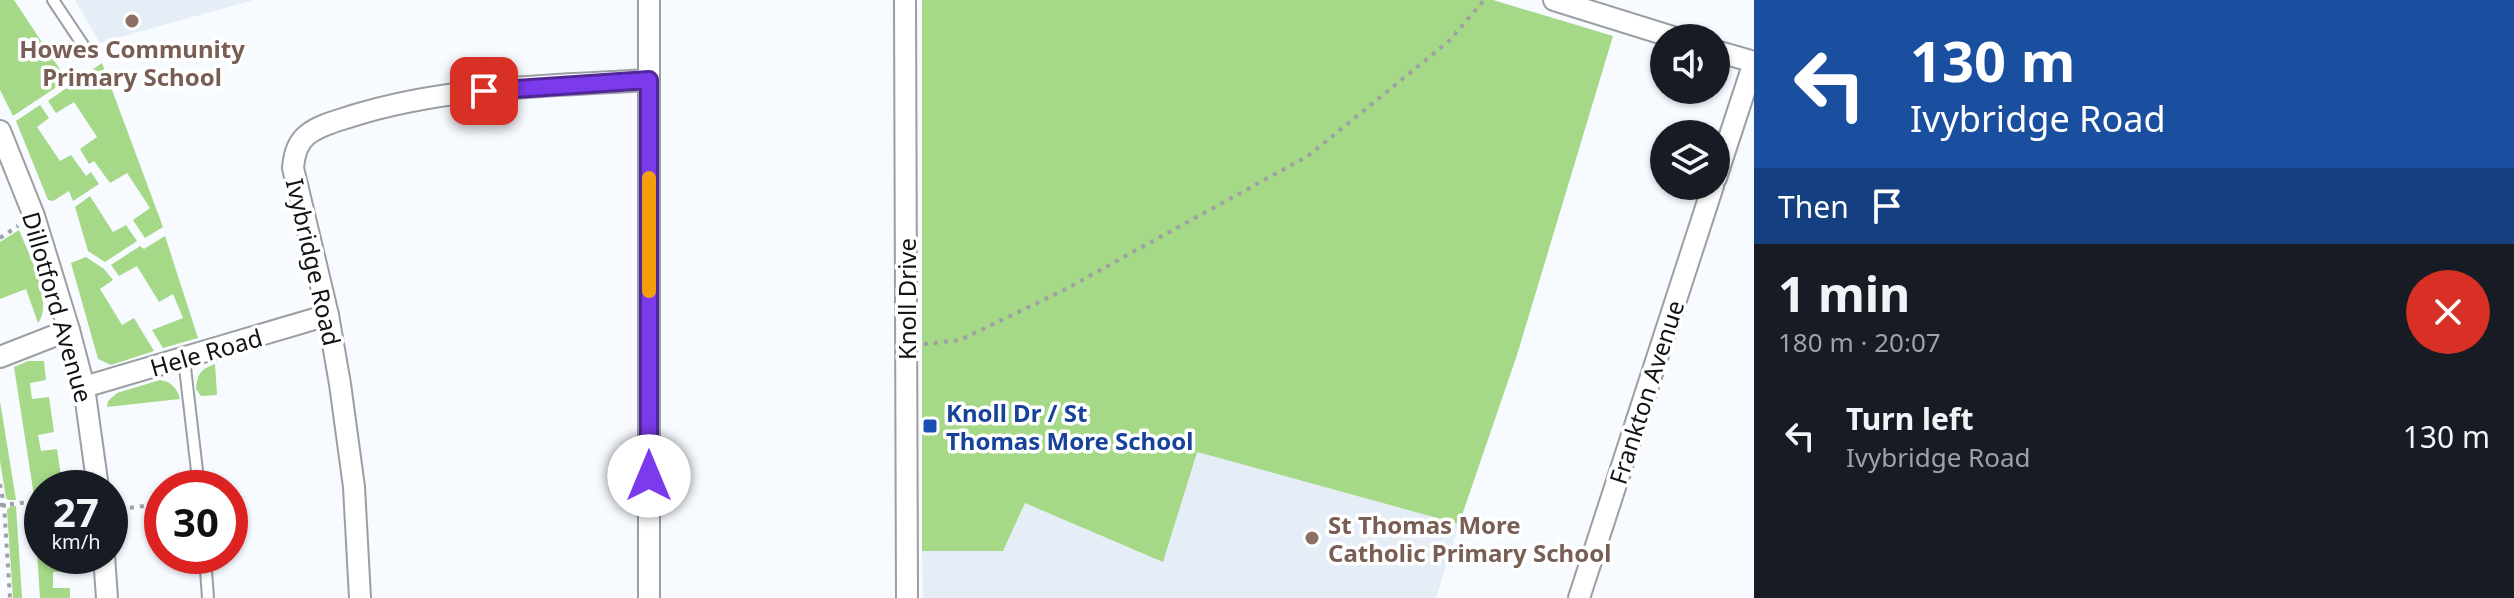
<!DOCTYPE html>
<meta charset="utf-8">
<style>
body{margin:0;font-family:"Noto Sans",sans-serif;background:#20242c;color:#f1f3f6;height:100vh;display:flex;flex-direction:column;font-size:30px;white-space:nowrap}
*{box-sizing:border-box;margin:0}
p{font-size:26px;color:#9ea1a6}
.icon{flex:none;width:44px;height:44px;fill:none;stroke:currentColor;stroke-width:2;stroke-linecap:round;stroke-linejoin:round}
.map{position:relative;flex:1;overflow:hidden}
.panel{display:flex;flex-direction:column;background:#171b24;width:760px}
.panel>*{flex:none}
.top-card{background:#1a4fa0;color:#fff;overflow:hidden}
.fabs{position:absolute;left:1650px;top:24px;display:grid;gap:16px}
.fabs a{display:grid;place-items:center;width:80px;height:80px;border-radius:50%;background:#171b24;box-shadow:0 2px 6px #0004;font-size:40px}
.speed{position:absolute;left:24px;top:470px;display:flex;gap:16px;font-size:40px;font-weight:700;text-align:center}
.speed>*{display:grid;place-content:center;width:104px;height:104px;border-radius:50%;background:#171b24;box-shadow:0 2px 6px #0004;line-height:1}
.speed small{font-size:20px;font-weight:400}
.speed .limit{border:12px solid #d22;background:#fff;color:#111}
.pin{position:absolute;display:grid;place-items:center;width:68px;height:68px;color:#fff;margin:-34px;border-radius:16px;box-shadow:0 4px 12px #0006}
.me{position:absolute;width:88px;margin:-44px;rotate:0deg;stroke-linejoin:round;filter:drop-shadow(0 0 6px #0008)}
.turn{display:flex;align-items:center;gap:28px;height:168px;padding:0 24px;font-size:36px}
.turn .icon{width:104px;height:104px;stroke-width:2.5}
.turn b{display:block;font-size:56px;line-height:68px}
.then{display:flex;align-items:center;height:76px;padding:0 24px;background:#0003;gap:16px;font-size:30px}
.round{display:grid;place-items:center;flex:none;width:84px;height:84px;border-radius:42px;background:#20242c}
.summary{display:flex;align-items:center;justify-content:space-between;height:136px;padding:0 24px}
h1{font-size:48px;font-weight:700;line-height:60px}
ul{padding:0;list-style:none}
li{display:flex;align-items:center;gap:24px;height:112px;padding:0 24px}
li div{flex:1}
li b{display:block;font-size:30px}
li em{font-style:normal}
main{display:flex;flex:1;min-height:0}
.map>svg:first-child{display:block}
.built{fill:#e5edf7}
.green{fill:#a5d887}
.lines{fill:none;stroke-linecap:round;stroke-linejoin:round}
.service-casing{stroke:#9b9ea2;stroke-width:14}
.minor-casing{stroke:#9b9ea2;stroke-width:24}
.path{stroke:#9fa1a5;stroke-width:4;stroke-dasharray:4 6;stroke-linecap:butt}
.service{stroke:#fff;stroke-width:10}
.minor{stroke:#fff;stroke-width:20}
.route-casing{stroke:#51269a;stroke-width:20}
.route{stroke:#7c3aed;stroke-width:14}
.slow{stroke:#f59e0b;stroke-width:14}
.education-dot{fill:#8d6e63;stroke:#fff;stroke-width:3}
.transit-dot{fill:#1a4fb4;stroke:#fff;stroke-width:3}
.labels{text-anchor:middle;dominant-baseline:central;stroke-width:7;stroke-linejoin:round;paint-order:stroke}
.education-label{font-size:24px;font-weight:bold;fill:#785e54;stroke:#fff}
.street-label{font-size:24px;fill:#121314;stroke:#fff}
.transit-label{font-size:24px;font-weight:bold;fill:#164399;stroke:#fff;text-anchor:start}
</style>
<main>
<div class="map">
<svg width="1754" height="598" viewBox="0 0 1754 598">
<rect width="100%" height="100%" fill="#f7faff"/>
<g class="built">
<polygon points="75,0 253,0 100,43"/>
<polygon points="1197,452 1459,524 1436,598 923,598 922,551 1003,551 1025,503"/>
</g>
<g class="green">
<polygon points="0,0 14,0 67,80 13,116 0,90"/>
<polygon points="922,0 1493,0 1613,36 1517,355 1459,524 1197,452 1163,562 1025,503 1003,551 922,551"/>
<polygon points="102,63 163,227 145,238 133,220 150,208 127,173 110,183 94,161 89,164 80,149 97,137 74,102 56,113 48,101"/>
<polygon points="40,105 49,118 37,127 60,161 71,155 86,176 91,172 99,184 73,201 69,191 53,201 48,200 16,121"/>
<polygon points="90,196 113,232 126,225 137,241 105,262 88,251 75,207"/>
<path d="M 19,230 C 28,252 54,303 38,323 L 26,289 L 0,299 L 0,242 Z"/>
<polygon points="165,236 198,338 163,348 152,330 183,318 173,294 159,302 137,266 119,276 111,265 140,246 144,249"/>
<polygon points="86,257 104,269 113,280 100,289 122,325 134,318 154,351 111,365 98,359 71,263"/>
<polygon points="28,361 44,361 46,380 30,383 32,399 49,397 54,432 38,435 41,451 57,449 62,483 47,485 47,488 42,488 42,495 34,496 14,367"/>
<path d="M 215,364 L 217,395 L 201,396 L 196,389 C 197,374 201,369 215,364 Z"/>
<path d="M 160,380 C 172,382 177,388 180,399 L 107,407 L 108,401 L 117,393 Z"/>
<polygon points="0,401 16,500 8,500 6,498 0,461"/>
<polygon points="42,504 42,556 68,556 69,571 53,572 53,588 70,588 70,598 40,598 34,505"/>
<polygon points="11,506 16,506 22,598 13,598 7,510"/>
</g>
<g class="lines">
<defs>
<g id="service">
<polyline points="53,0 83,45"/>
<polyline points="184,359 199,488"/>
<polyline points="205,556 208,598"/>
</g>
<g id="minor">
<polyline points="905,0 907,598"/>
<polyline points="1554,0 1676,38"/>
<polyline points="1716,51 1754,62"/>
<polyline points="0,131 34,216 69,330 84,387 98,488"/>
<polyline points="1716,178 1754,62"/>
<polyline points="0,357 69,330"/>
<polyline points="84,387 328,315"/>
<polyline points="104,556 107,598"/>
<path d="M 360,598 L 354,487 L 340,384 L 328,315 L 293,168 C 294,155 297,143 307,135 C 319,125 337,121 352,116 C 447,86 550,86 649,80"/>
<polyline points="649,598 649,0"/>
<polyline points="1579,598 1713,186"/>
</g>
</defs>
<use href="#service" class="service-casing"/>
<use href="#minor" class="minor-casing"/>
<g class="path">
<polyline points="0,238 18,226"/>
<polyline points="924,344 960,340 1062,291 1308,156 1449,41 1484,0"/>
<polyline points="0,484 4,505 10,598"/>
<polyline points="0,505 42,501"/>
<polyline points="110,510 162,504"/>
</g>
<use href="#service" class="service"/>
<use href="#minor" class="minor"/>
</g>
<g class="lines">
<defs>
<polyline id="route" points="484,91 649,80 649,476"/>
</defs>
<use href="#route" class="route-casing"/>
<use href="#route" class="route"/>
<polyline class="slow" points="649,291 649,178"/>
</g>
<g class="education-dot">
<circle cx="132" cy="21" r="8"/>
<circle cx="1312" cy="538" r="8"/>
</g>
<rect class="transit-dot" x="922" y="418" width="16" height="16" rx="4"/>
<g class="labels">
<g class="education-label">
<text x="132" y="48">Howes Community<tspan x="132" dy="28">Primary School</tspan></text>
<text x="1328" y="524" text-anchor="start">St Thomas More<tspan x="1328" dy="28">Catholic Primary School</tspan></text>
</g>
<g class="street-label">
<text transform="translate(314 262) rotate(77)">Ivybridge Road</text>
<text transform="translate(906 299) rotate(-90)">Knoll Drive</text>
<text transform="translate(58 307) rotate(74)">Dillotford Avenue</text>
<text transform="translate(206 352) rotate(-16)">Hele Road</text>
<text transform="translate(1646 392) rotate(-72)">Frankton Avenue</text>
</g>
<g class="transit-label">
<text x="946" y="412">Knoll Dr / St<tspan x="946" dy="28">Thomas More School</tspan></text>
</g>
</g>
</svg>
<div class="fabs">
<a><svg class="icon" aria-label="sound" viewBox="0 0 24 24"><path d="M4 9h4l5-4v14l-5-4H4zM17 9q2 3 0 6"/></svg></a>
<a><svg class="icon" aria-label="layers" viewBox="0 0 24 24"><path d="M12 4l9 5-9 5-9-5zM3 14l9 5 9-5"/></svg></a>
</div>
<div class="speed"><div>27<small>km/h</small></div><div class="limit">30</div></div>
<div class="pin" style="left:484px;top:91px;background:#d93025"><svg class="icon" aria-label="arrive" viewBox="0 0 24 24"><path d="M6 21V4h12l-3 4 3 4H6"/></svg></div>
<svg class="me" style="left:649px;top:476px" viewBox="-20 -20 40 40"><circle r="19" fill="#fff"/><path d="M0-13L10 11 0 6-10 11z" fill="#7c3aed"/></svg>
</div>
<section class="panel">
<div class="top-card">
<div class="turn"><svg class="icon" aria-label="left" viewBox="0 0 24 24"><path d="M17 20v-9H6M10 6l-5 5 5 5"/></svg><div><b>130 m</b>Ivybridge Road</div></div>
<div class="then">Then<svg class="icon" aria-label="arrive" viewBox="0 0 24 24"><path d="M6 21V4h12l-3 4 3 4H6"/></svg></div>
</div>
<div class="summary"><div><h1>1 min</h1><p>180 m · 20:07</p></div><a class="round" style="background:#d93025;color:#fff"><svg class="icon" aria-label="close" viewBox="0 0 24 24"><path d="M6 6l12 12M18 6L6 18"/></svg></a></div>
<ul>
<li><svg class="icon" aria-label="left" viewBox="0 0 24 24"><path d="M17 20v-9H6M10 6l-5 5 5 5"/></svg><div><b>Turn left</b><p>Ivybridge Road</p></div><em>130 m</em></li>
</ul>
</section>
</main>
